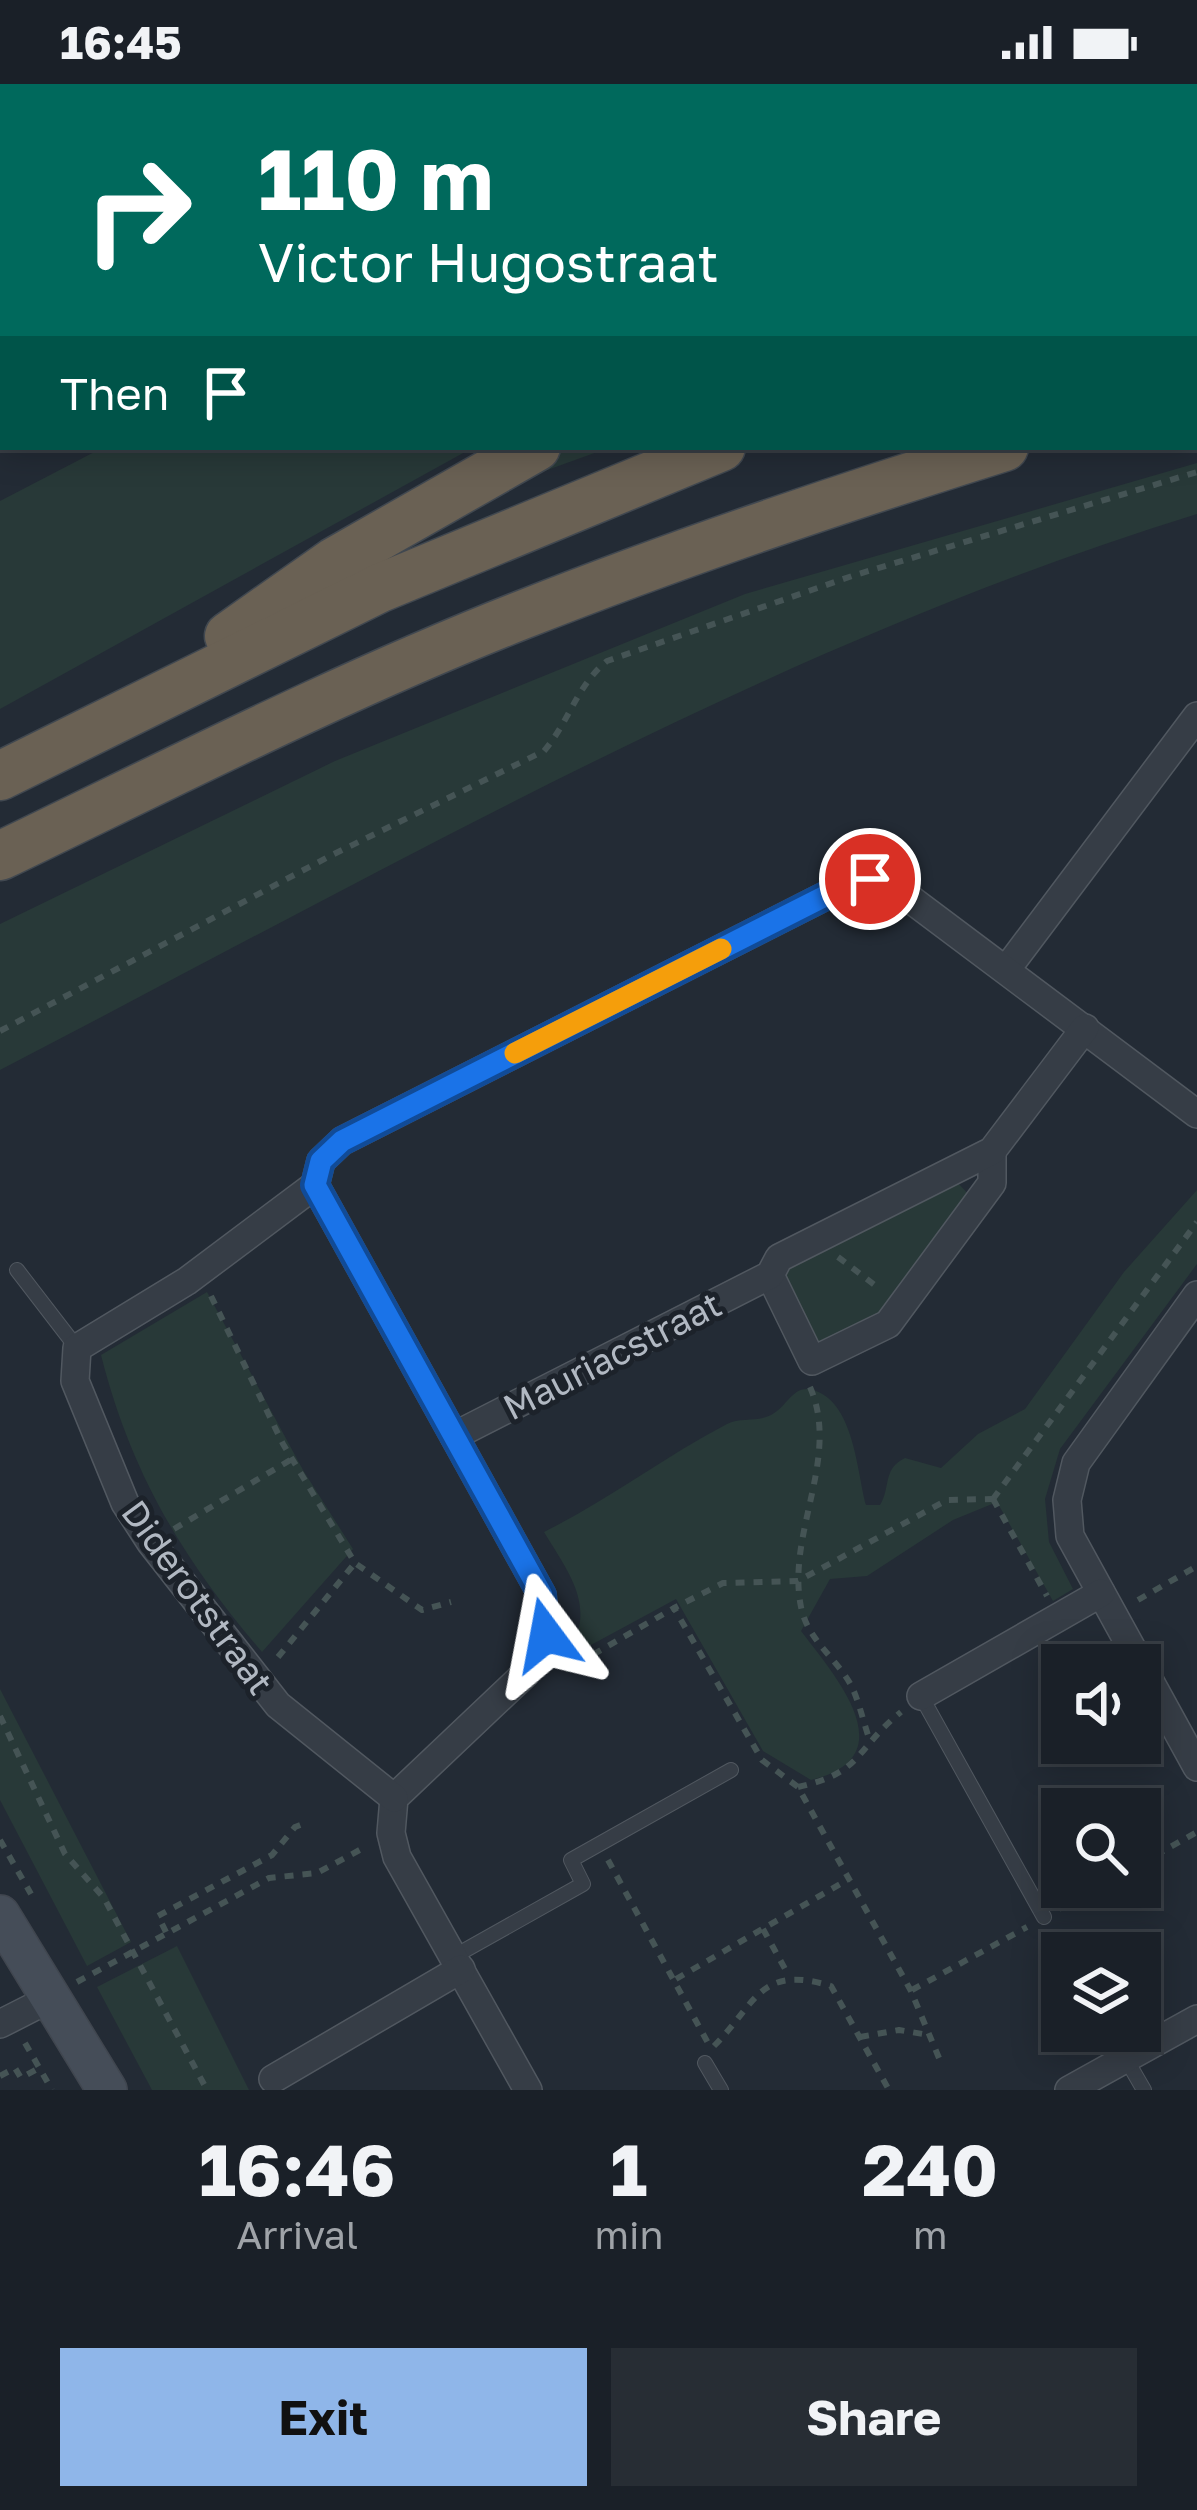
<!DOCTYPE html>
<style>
body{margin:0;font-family:"Golos Text",sans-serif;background:#272d34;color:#f1f3f6;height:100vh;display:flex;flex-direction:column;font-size:45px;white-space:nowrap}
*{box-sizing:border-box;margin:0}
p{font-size:39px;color:#9fa3a8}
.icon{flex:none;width:66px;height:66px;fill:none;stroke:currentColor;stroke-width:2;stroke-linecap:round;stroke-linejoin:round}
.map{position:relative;height:2006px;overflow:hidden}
.sheet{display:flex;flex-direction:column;background:#1a2028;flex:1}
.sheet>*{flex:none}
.guide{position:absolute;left:0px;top:0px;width:1197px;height:366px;box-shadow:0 6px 30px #0003,0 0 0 3px #383e45;background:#00695c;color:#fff;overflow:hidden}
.fabs{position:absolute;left:1041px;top:1560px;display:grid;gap:24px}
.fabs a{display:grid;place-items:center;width:120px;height:120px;border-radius:0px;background:#1a2028;box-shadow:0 6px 30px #0003,0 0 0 3px #383e45;font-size:60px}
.pin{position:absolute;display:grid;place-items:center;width:102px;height:102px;color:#fff;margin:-51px;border:6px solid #fff;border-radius:50%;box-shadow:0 3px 12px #0007}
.me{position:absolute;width:132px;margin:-66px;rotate:347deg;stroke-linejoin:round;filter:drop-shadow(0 0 9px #0008)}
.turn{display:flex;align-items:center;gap:42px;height:252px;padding:0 60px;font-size:54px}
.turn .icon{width:156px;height:156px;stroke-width:2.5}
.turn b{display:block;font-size:84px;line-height:102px}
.then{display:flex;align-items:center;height:114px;padding:0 60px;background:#0003;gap:24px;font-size:45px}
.eta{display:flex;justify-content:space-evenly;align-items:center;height:204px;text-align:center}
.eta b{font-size:72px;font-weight:700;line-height:84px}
.cta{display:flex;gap:24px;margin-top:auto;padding:24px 60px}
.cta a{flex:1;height:138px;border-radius:0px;background:#8fb6e9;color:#111;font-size:48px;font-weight:700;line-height:138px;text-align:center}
.cta a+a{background:#272d34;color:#f1f3f6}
.status{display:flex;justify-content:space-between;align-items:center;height:84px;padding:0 60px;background:#1a2028;direction:ltr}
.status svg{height:33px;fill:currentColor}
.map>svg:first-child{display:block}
.green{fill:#283938}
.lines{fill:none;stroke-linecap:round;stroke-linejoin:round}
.lane-casing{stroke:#515860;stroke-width:16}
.street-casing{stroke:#515860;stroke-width:30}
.secondary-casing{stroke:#40464f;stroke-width:42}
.highway-casing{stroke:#414850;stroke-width:51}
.path{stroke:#455455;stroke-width:6;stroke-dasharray:9 9;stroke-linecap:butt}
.lane{stroke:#363d46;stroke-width:14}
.street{stroke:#363d46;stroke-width:27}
.secondary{stroke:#454d58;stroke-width:39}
.highway{stroke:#6a6154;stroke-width:48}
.route-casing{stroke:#114b97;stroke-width:30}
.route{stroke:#1a73e8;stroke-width:21}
.slow{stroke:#f59e0b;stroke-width:21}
.labels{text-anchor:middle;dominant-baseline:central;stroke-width:10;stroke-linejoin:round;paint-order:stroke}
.street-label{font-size:36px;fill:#b1b8c2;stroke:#1c222a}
</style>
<div class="status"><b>16:45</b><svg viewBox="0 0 49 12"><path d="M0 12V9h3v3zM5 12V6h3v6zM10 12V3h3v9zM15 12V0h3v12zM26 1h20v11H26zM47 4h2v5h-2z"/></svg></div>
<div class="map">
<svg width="1197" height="2006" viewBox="0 0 1197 2006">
<rect width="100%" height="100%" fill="#232b35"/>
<g class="green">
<polygon points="705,0 966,0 700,3"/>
<polygon points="1022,0 1197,0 1197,172 1194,3"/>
<polygon points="104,363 474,363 0,625 0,417"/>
<polygon points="555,363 611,363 464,416"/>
<path d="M 1197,379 L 1197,430 C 776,560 390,784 0,986 L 0,840 L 335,677 L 745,510 Z"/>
<polygon points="957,1098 970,1112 880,1229 816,1263 779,1185"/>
<path d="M 1197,1106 L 1197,1180 L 1060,1365 L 1045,1415 L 1049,1458 L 1073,1505 L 1053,1517 L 997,1418 L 953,1436 L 867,1492 L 830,1495 L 801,1547 C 836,1593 907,1673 811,1696 L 763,1667 L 676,1515 L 565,1575 C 598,1525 572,1494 544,1448 C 608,1416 664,1373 727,1340 C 740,1333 758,1338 771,1331 C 788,1323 793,1298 816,1307 C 854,1321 857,1387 866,1421 L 880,1421 C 891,1404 882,1385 905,1374 L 941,1384 L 978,1350 L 1025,1325 L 1124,1188 Z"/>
<path d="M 207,1208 L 303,1386 L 353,1465 L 262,1568 C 183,1476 131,1389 101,1271 Z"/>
<polygon points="0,1605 131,1858 87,1882 0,1716"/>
<polygon points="177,1862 249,2006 152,2006 97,1903"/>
</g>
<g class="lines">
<defs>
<g id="lane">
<polyline points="17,1186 77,1264"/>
<polyline points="921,1612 1044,1833"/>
<polyline points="453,1873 583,1800 571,1776 731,1686"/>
<polyline points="1126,1975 1144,2006"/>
<polyline points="705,1979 721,2006"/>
</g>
<g id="street">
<polyline points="1006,886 1197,632"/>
<polyline points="315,1101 542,1511 546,1551 526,1589 394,1714 391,1749 397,1773 528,2006"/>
<polyline points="315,1101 321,1077 342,1057 847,801 870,795 893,802 1197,1030"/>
<polyline points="315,1101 187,1197 77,1264 75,1297 125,1419 151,1459 278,1621 394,1714"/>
<polyline points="770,1191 812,1277 888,1240 992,1099 992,1067"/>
<polyline points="1197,1211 1076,1379 1067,1416 1070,1452 1197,1683"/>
<polyline points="454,1352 770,1191 779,1174 992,1067 1085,944"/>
<polyline points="921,1612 1101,1509"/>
<polyline points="0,1940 53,1913"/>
<polyline points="273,1995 461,1885"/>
<polyline points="1069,2006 1197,1935"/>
</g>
<polyline id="secondary" points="0,1831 107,2006"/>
<g id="highway">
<polyline points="1001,3 1004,0"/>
<polyline points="1194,217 1197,217"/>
<polyline points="1194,309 1197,308"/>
<polyline points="229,552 334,478 536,363"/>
<polyline points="0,692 380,504 721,363"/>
<path d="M 0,772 C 172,689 344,601 522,531 C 681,468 841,414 1004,363"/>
</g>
</defs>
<use href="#lane" class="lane-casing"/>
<use href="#street" class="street-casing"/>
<use href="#secondary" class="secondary-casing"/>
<use href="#highway" class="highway-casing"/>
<g class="path">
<polyline points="794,0 797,3"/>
<path d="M 0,947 L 330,772 L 544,667 C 569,638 577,601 607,577 L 852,492 L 1197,388"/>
<polyline points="838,1173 880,1205"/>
<polyline points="211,1212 283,1360 355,1479 422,1526 451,1518"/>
<path d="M 810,1303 C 841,1374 786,1449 801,1523 C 807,1555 836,1574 851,1601 C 859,1617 863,1637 869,1654"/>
<polyline points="993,1415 1197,1138"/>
<polyline points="993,1415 1047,1512"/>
<polyline points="174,1445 292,1375"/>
<polyline points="1138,1516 1197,1482"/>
<polyline points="278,1573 355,1479"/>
<polyline points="564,1579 568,1585 674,1524"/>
<polyline points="0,1632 65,1770 104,1814 207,2006"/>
<path d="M 798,1703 C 863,1689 855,1665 901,1628"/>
<polyline points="0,1756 31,1810"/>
<polyline points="608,1776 708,1959"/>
<polyline points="1140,1780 1197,1748"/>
<polyline points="1059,1825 1098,1803"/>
<polyline points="763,1845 789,1892"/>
<polyline points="166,1848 158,1832 272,1771 295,1743 303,1740"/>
<polyline points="676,1895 849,1795"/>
<polyline points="77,1898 269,1794 317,1789 367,1762"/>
<polyline points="912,1906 1027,1843"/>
<polyline points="860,1953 899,1946 929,1951"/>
<polyline points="25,1959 52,2006"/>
<path d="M 714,1962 C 757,1919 759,1880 831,1902 L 889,2006"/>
<polyline points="939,1974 911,1907 798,1703 762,1676 674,1524 723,1499 798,1497 947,1416 993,1415"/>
<polyline points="0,1992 15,1984 21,1994 39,1984"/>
</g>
<use href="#lane" class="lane"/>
<use href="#street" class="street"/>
<use href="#secondary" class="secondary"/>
<use href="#highway" class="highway"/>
</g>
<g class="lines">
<defs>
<polyline id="route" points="546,1551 542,1511 315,1101 321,1077 342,1057 847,801 870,795"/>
</defs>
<use href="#route" class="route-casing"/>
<use href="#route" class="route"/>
<polyline class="slow" points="515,969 721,865"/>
</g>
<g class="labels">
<g class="street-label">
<text transform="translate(612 1271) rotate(-27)">Mauriacstraat</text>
<text transform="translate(198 1513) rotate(54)">Diderotstraat</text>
</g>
</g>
</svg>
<div class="fabs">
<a><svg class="icon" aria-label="sound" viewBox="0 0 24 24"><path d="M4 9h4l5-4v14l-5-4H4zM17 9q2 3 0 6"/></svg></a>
<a><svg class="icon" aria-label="search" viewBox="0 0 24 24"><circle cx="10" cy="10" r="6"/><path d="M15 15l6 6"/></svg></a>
<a><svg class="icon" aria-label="layers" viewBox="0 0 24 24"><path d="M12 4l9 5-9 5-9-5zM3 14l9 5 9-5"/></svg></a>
</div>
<div class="pin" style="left:870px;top:795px;background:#d93025"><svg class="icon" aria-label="arrive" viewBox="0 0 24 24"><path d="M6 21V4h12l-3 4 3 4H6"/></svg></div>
<svg class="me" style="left:546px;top:1551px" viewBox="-20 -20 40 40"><path d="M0-17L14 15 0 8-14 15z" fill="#1a73e8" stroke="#fff" stroke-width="4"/></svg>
<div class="guide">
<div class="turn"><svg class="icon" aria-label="right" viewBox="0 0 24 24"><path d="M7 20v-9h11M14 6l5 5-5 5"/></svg><div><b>110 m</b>Victor Hugostraat</div></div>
<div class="then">Then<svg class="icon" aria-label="arrive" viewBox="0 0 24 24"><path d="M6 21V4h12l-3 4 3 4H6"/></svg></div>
</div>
</div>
<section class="sheet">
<div class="eta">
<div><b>16:46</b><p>Arrival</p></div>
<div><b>1</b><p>min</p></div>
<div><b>240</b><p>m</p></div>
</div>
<div class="cta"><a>Exit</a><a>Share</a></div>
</section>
